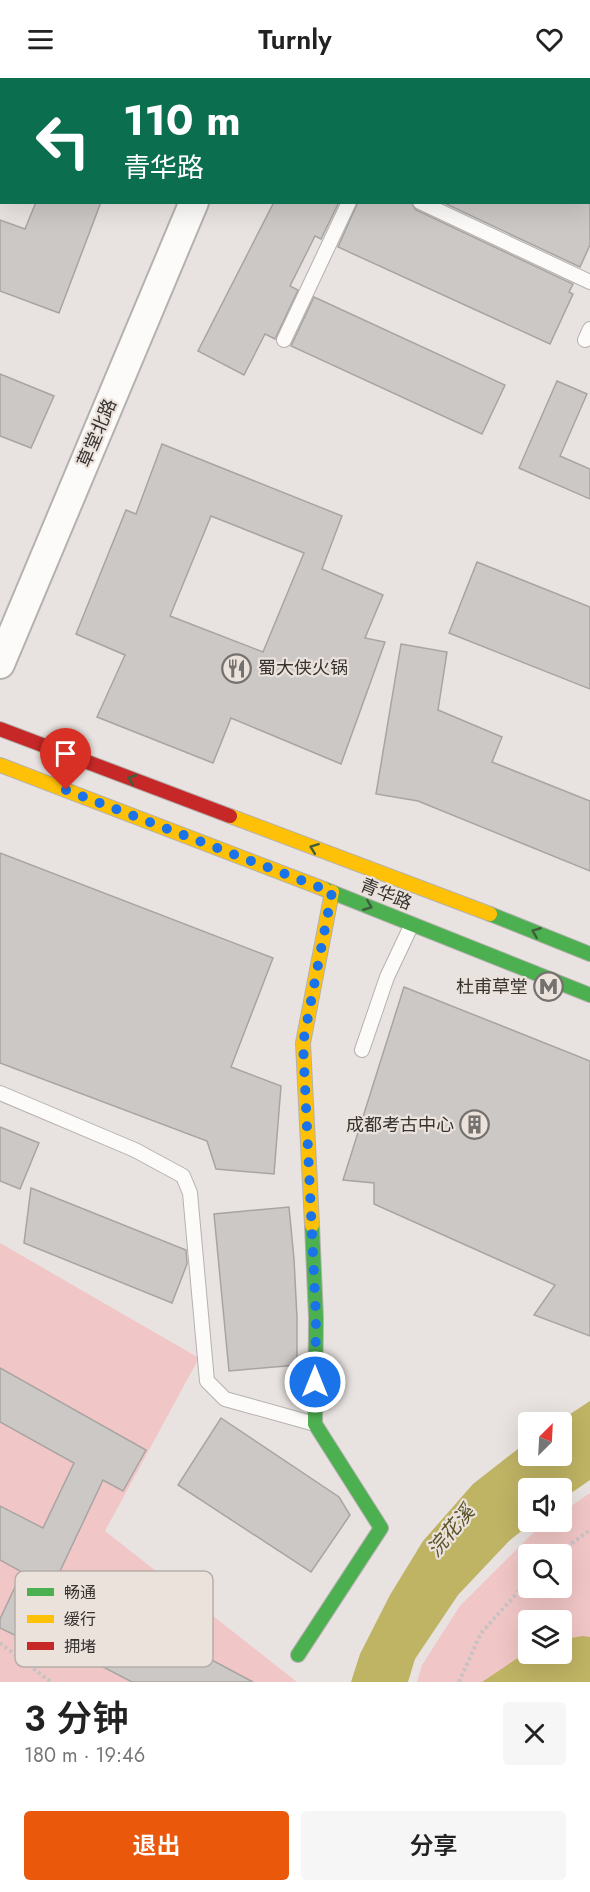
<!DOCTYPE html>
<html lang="zh">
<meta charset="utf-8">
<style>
body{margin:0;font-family:Jost,"Noto Sans SC",sans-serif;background:#f6f6f6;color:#222;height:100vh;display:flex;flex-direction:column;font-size:22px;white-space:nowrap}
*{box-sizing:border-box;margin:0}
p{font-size:20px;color:#767676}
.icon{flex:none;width:33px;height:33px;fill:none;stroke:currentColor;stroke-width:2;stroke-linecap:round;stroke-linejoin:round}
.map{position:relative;height:1604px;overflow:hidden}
.drawer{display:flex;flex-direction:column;background:#fff;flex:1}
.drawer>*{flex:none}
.banner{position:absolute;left:0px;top:0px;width:591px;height:126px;box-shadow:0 6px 24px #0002;background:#0b6e4f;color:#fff;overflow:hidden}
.needle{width:39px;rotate:24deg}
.controls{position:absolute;left:518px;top:1334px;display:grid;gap:12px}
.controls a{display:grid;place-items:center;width:54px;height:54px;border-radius:6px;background:#fff;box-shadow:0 6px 24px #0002;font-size:30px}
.pin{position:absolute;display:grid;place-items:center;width:51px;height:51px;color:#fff;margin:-62px -26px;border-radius:50% 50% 50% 0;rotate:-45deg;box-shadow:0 0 6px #0007}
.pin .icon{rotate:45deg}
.me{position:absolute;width:66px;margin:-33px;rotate:0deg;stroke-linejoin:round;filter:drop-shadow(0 0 4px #0008)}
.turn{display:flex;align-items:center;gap:21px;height:126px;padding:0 24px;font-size:27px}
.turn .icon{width:78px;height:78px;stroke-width:2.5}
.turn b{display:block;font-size:42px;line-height:51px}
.round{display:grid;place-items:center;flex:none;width:63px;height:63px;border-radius:6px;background:#f6f6f6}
.summary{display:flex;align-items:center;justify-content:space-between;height:102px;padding:0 24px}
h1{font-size:36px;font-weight:600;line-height:45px}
.primary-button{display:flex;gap:12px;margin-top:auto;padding:12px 24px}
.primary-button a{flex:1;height:69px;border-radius:6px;background:#ea580c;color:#fff;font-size:24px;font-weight:600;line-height:69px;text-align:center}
.primary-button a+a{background:#f6f6f6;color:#222}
header{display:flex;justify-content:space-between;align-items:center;height:78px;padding:0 24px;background:#fff;font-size:27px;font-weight:600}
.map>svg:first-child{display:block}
.green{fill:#f1c6c6;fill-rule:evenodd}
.water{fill:#bfb364}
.building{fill:#ccc8c6;stroke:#a8a4a2;stroke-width:1.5;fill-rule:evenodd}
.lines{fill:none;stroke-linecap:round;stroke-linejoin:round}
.lane-casing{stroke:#b5b1ae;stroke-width:16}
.street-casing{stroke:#b5b1ae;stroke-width:32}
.fast-casing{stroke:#b5b1ae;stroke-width:16}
.slow-casing{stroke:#b5b1ae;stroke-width:16}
.jam-casing{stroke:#b5b1ae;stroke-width:16}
.path{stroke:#c6c3c2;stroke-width:4;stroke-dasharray:3 3;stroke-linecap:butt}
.lane{stroke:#fcfbfa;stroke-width:14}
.street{stroke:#fcfbfa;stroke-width:28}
.fast{stroke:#4caf50;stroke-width:14}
.slow{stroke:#ffc107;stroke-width:14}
.jam{stroke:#c62828;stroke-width:14}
.oneway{stroke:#3e5e3c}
.route{stroke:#1a73e8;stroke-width:10;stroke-dasharray:0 18}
.labels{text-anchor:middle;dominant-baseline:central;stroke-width:4.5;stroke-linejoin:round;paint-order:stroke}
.street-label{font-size:18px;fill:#363331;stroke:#ebe2dc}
.poi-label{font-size:18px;fill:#363331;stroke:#ebe2dc;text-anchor:end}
.water-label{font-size:20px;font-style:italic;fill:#595327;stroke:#ebe2dc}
.key{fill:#ebe2dc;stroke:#b5aea9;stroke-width:1.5}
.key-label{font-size:16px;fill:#363331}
</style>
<header><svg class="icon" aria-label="menu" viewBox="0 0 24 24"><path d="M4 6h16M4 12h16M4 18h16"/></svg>Turnly<svg class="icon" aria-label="heart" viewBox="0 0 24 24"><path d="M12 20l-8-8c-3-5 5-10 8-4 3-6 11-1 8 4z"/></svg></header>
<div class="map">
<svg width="590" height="1604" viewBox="0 0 590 1604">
<rect width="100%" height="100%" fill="#e8e3e0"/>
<g class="green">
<polygon points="0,1165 199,1280 105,1453 297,1604 0,1604"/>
<path d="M 590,1415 L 590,1604 L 417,1604 L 422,1587 L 460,1528 L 535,1453 L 550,1443 L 561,1443 L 561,1435 ZM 528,1476 L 561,1476 L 561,1509 L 528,1509 ZM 528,1542 L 561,1542 L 561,1575 L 528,1575 Z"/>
</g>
<g class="water">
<polygon points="590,1323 590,1402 561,1422 561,1410 528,1410 528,1443 534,1443 509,1463 458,1517 415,1581 408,1604 351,1604 360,1576 390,1517 423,1463 473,1406 528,1363 528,1377 561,1377 561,1344 558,1344"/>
<polygon points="582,1558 590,1559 590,1604 482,1604 528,1573 528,1575 561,1575 561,1562"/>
</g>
<g class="building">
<polygon points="36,124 101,124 59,235 0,213 0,142 25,151"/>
<polygon points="274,124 339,124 321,161 315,158 290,208 298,212 275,261 265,256 244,297 198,273"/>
<polygon points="358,124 411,124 416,132 573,206 569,214 573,216 550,266 338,169"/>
<polygon points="442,124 590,124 590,167 580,189"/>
<polygon points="314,219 505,307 482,356 291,268"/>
<polygon points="0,296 54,318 31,370 0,358"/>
<polygon points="557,303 587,316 560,378 590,391 590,421 519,390"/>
<path d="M 162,366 L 342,438 L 322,491 L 383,517 L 365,560 L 385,564 L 341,686 L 231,640 L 213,685 L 97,639 L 125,577 L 76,556 L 126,432 L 136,436 ZM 211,438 L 304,475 L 263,574 L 170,538 Z"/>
<polygon points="477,484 590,529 590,611 449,555"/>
<polygon points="401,566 447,574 438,632 502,659 492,684 590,723 590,793 418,723 376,716"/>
<polygon points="0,775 273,880 231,989 281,1008 274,1096 216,1091 207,1063 0,985"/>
<polygon points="404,909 590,983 590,1258 534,1237 555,1207 374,1126 374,1105 343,1102"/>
<polygon points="0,1049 39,1065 20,1111 0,1103"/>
<polygon points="31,1110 186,1172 187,1186 172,1225 24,1165"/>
<polygon points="289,1129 294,1181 297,1240 297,1287 229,1293 214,1136"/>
<polygon points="0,1290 146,1372 123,1413 103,1402 27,1563 0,1550 0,1541 22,1494 0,1482 0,1428 43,1450 74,1385 0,1344"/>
<polygon points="221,1340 339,1419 350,1437 311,1494 178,1407"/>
<polygon points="105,1525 253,1604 132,1604 78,1576"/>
</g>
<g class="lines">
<defs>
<g id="lane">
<polyline points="387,0 391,2"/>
<polyline points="590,62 590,61"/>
<polyline points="420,124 590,204"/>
<polyline points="284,262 349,124"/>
<polyline points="585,262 590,251"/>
<polyline points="362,972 387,899 412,846"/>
<polyline points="0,1015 135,1072 183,1098 190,1115 207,1303 225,1321 315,1346"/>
</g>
<g id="street">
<polyline points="246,2 247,0"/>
<polyline points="0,586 194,124"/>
</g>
<g id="fast">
<polyline points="324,811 590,917"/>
<polyline points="490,836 590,876"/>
<polyline points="298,1577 381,1450 315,1346 316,1240 312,1147"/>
</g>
<g id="slow">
<polyline points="0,687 324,811"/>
<polyline points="230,738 490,836"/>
<polyline points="312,1147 303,965 332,814"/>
</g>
<polyline id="jam" points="0,651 230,738"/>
</defs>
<use href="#lane" class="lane-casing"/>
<use href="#street" class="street-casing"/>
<use href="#fast" class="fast-casing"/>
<use href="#slow" class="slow-casing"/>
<use href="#jam" class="jam-casing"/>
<g class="path">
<polyline points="557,1476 590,1452"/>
<polyline points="0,1565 51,1604"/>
<polyline points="459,1604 481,1555 528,1503"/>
</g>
<use href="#lane" class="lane"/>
<use href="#street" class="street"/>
<use href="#fast" class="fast"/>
<use href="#slow" class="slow"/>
<use href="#jam" class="jam"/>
</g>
<defs><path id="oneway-chevron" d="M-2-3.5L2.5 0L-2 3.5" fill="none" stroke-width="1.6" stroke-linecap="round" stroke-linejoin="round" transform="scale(1.5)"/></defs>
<g class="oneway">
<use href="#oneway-chevron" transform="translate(132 701) rotate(-159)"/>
<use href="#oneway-chevron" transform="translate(314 770) rotate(-159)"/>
<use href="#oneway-chevron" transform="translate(368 828) rotate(22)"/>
<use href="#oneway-chevron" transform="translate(536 854) rotate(-158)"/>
</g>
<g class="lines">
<polyline class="route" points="66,712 332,814 303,965 316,1240 315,1304"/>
</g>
<defs>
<symbol id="restaurant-ring" viewBox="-11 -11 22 22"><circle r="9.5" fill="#ebe2dc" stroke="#74716e" stroke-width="1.5"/><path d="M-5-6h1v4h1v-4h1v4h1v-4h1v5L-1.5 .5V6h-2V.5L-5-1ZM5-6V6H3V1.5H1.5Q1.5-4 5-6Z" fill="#74716e"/></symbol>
<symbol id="metro-ring" viewBox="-11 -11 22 22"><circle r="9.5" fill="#ebe2dc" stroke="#74716e" stroke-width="1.5"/><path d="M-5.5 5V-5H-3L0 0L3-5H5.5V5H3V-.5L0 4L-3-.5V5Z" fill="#74716e"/></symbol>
<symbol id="building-ring" viewBox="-11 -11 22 22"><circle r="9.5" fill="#ebe2dc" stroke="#74716e" stroke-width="1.5"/><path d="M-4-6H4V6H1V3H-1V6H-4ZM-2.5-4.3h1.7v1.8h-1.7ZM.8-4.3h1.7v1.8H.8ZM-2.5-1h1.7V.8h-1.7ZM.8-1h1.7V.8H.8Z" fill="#74716e"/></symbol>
</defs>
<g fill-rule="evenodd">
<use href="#restaurant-ring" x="220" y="574" width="33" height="33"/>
<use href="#metro-ring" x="532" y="892" width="33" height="33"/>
<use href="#building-ring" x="458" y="1030" width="33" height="33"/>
</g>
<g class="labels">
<g class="street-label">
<text transform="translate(97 355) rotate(-67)">草堂北路</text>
<text transform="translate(386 816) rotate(22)">青华路</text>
</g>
<g class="poi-label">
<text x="258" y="590" text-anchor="start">蜀大侠火锅</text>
<text x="528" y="909">杜甫草堂</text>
<text x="454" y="1047">成都考古中心</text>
</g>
<g class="water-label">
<text transform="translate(451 1453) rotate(-50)">浣花溪</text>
</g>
</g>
<rect x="15" y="1493" width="198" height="96" rx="9" class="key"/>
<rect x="27" y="1510" width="27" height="8" fill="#4caf50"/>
<rect x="27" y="1537" width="27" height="8" fill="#ffc107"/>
<rect x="27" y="1564" width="27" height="8" fill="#c62828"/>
<g class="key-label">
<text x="64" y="1520">畅通</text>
<text x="64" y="1547">缓行</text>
<text x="64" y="1574">拥堵</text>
</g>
</svg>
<div class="controls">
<a><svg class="needle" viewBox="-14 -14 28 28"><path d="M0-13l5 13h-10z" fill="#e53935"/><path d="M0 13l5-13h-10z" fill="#767676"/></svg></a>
<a><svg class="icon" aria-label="sound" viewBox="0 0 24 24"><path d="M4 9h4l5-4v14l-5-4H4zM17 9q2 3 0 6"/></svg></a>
<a><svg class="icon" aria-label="search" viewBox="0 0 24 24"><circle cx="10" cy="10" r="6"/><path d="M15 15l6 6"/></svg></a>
<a><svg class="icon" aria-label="layers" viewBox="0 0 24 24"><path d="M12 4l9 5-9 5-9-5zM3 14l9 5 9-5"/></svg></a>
</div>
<div class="pin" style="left:66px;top:712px;background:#d93025"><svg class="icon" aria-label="arrive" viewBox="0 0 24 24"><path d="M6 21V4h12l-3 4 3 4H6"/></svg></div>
<svg class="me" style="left:315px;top:1304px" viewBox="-20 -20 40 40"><circle r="17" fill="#1a73e8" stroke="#fff" stroke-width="3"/><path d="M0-11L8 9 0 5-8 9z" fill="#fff"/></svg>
<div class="banner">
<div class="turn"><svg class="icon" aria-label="left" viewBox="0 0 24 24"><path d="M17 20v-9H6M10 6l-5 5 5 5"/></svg><div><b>110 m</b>青华路</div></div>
</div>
</div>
<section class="drawer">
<div class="summary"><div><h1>3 分钟</h1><p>180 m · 19:46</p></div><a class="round"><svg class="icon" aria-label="close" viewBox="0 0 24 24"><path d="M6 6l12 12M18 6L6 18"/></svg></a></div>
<div class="primary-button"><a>退出</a><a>分享</a></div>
</section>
